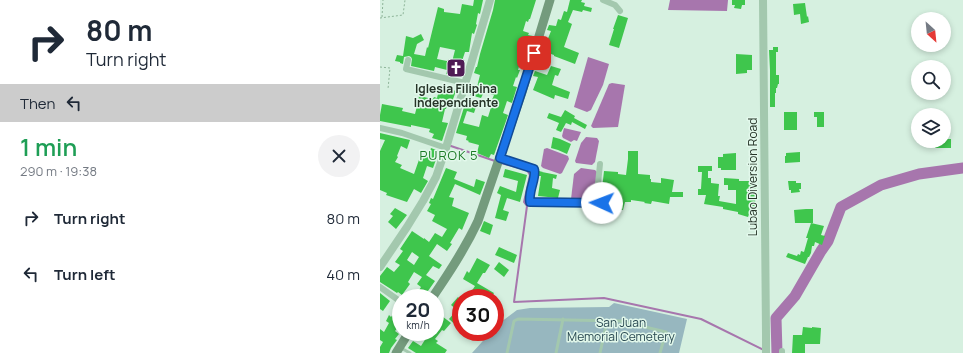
<!DOCTYPE html>
<meta charset="utf-8">
<style>
body{margin:0;font-family:Manrope,sans-serif;background:#f2f2f3;color:#1f2937;height:100vh;display:flex;flex-direction:column;font-size:15px;white-space:nowrap}
*{box-sizing:border-box;margin:0}
p{font-size:13px;color:#747a83}
.icon{flex:none;width:22px;height:22px;fill:none;stroke:currentColor;stroke-width:2;stroke-linecap:round;stroke-linejoin:round}
.map{position:relative;flex:1;overflow:hidden}
.sheet{display:flex;flex-direction:column;background:#fff;width:380px}
.sheet>*{flex:none}
.top-card{background:#fff;color:#1f2937;overflow:hidden}
.needle{width:26px;rotate:153deg}
.buttons{position:absolute;left:531px;top:12px;display:grid;gap:8px}
.buttons a{display:grid;place-items:center;width:40px;height:40px;border-radius:50%;background:#fff;box-shadow:0 2px 6px #0003;font-size:20px}
.speed{position:absolute;left:12px;top:289px;display:flex;gap:8px;font-size:20px;font-weight:700;text-align:center}
.speed>*{display:grid;place-content:center;width:52px;height:52px;border-radius:50%;background:#fff;box-shadow:0 2px 6px #0003;line-height:1}
.speed small{font-size:10px;font-weight:400}
.speed .limit{border:6px solid #d22;background:#fff;color:#111}
.pin{position:absolute;display:grid;place-items:center;width:34px;height:34px;color:#fff;margin:-17px;border-radius:8px;box-shadow:0 2px 6px #0006}
.me{position:absolute;width:44px;margin:-22px;rotate:272deg;stroke-linejoin:round;filter:drop-shadow(0 0 3px #0008)}
.turn{display:flex;align-items:center;gap:14px;height:84px;padding:0 20px;font-size:18px}
.turn .icon{width:52px;height:52px;stroke-width:2.5}
.turn b{display:block;font-size:28px;line-height:34px}
.then{display:flex;align-items:center;height:38px;padding:0 20px;background:#0003;gap:8px;font-size:15px}
.round{display:grid;place-items:center;flex:none;width:42px;height:42px;border-radius:21px;background:#f2f2f3}
.overview{display:flex;align-items:center;justify-content:space-between;height:68px;padding:0 20px}
h1{font-size:24px;font-weight:600;line-height:30px;color:#1e9e55}
ul{padding:0;list-style:none}
li{display:flex;align-items:center;gap:12px;height:56px;padding:0 20px}
li div{flex:1}
li b{display:block;font-size:15px}
li em{font-style:normal}
main{display:flex;flex:1;min-height:0}
.map>svg:first-child{display:block}
.green{fill:#97b7bf}
.water{fill:#a776ad}
.lines{fill:none;stroke-linecap:round;stroke-linejoin:round}
.stream{stroke:#a776ad;stroke-width:2}
.river{stroke:#a776ad;stroke-width:11}
.building{fill:#3fc64d;fill-rule:evenodd}
.path{stroke:#8db498;stroke-width:1;stroke-dasharray:2 2;stroke-linecap:butt}
.service{stroke:#a3c8ae;stroke-width:3}
.minor{stroke:#a3c8ae;stroke-width:6}
.tertiary{stroke:#a3c8ae;stroke-width:8}
.secondary{stroke:#749b7d;stroke-width:9}
.route-casing{stroke:#114b97;stroke-width:10}
.route{stroke:#1a73e8;stroke-width:7}
.labels{text-anchor:middle;dominant-baseline:central;stroke-width:3;stroke-linejoin:round;paint-order:stroke}
.poi-label{font-size:12px;font-weight:bold;fill:#253327;stroke:#e2f8eb}
.street-label{font-size:12px;fill:#253327;stroke:#e2f8eb}
.park-label{font-size:12px;fill:#294851;stroke:#e2f8eb}
.neighbourhood-label{font-size:13px;letter-spacing:1px;fill:#1d7b27;stroke:#e2f8eb}
</style>
<main>
<section class="sheet">
<div class="top-card">
<div class="turn"><svg class="icon" aria-label="right" viewBox="0 0 24 24"><path d="M7 20v-9h11M14 6l5 5-5 5"/></svg><div><b>80 m</b>Turn right</div></div>
<div class="then">Then<svg class="icon" aria-label="left" viewBox="0 0 24 24"><path d="M17 20v-9H6M10 6l-5 5 5 5"/></svg></div>
</div>
<div class="overview"><div><h1>1 min</h1><p>290 m · 19:38</p></div><a class="round"><svg class="icon" aria-label="close" viewBox="0 0 24 24"><path d="M6 6l12 12M18 6L6 18"/></svg></a></div>
<ul>
<li><svg class="icon" aria-label="right" viewBox="0 0 24 24"><path d="M7 20v-9h11M14 6l5 5-5 5"/></svg><div><b>Turn right</b></div><em>80 m</em></li>
<li><svg class="icon" aria-label="left" viewBox="0 0 24 24"><path d="M17 20v-9H6M10 6l-5 5 5 5"/></svg><div><b>Turn left</b></div><em>40 m</em></li>
</ul>
</section>
<div class="map">
<svg width="583" height="353" viewBox="0 0 583 353">
<rect width="100%" height="100%" fill="#d6f0e0"/>
<polygon class="green" points="234,303 307,319 299,353 92,353 111,332 115,332 115,328 117,325 137,310 150,308 229,307"/>
<g class="water">
<polygon points="290,0 348,0 347,11 288,10"/>
<polygon points="208,57 229,64 223,85 211,110 207,112 194,107"/>
<polygon points="232,83 245,85 238,127 213,128 211,126 229,84"/>
<polygon points="184,128 201,132 197,141 194,140 191,142 183,138 182,136"/>
<polygon points="206,137 217,138 219,141 215,162 212,165 196,163 195,161 201,143"/>
<polygon points="167,148 188,156 189,159 182,173 180,174 163,168 161,166 164,149"/>
<polygon points="201,168 215,170 217,172 214,199 213,200 191,199 194,174"/>
</g>
<g class="lines">
<g class="stream">
<polyline points="68,145 115,161"/>
<polyline points="121,163 147,170 150,175 144,202 147,206 134,302 224,298 321,319 384,350"/>
</g>
<polyline class="river" points="397,353 396,318 415,296 441,251 448,241 461,207 501,185 539,174 583,168"/>
</g>
<g class="building">
<path d="M 94,0 L 103,0 L 100,14 L 98,13 L 96,24 L 97,25 L 94,34 L 92,33 L 89,52 L 85,52 L 81,64 L 85,65 L 82,74 L 76,73 L 76,76 L 66,74 L 67,70 L 55,67 L 54,71 L 31,66 L 32,59 L 31,57 L 29,56 L 24,57 L 23,64 L 20,63 L 20,62 L 15,61 L 17,55 L 23,56 L 26,36 L 33,38 L 41,34 L 44,40 L 37,44 L 34,54 L 45,56 L 47,47 L 48,48 L 58,7 L 64,9 L 64,12 L 80,14 L 82,4 L 93,6 ZM 60,47 L 75,50 L 72,62 L 57,59 Z"/>
<polygon points="115,0 156,0 150,19 149,19 148,22 146,21 143,31 149,33 148,35 153,36 148,51 144,49 138,70 140,70 137,78 136,77 133,86 137,87 136,90 132,103 127,101 123,113 128,115 126,121 114,155 111,154 109,158 97,153 99,145 88,142 89,141 86,140 87,136 76,133 85,104 96,107 94,113 87,111 83,123 99,127 102,115 108,117 113,101 112,100 114,95 104,92 101,98 90,95 93,85 97,87 100,75 94,73 96,67 97,67 100,54 113,10"/>
<polygon points="190,0 202,0 201,2 205,3 204,6 212,8 211,12 203,10 202,12 193,10 188,22 192,24 184,47 199,53 195,64 174,56 174,55 162,51 164,47 162,47 164,40 167,41 171,31 167,30 169,25 176,26 178,19 181,20 184,11 187,12"/>
<polygon points="352,0 365,0 365,5 362,5 361,9 354,8 355,5 352,5"/>
<polygon points="425,3 427,17 428,16 429,22 421,24 420,14 414,15 413,4"/>
<polygon points="238,15 248,18 239,48 229,45 234,29 233,29"/>
<polygon points="393,47 398,47 398,52 396,52 396,75 399,75 399,84 398,84 397,88 396,88 396,93 395,93 395,107 390,107 390,70 389,50 393,50"/>
<polygon points="356,54 372,55 372,70 367,70 367,73 356,74"/>
<polygon points="171,66 181,69 178,76 175,75 172,85 190,92 188,99 175,95 174,99 153,90 158,77 153,76 155,71 167,75"/>
<polygon points="60,86 76,91 72,102 68,101 66,109 65,109 62,122 68,123 62,141 52,138 54,134 49,132 50,129 31,125 31,127 0,121 0,115 2,104 23,108 22,111 35,114 38,102 39,96 53,99 54,97 57,98"/>
<polygon points="185,110 195,116 194,118 207,125 205,129 192,122 191,125 186,123 181,132 176,130 179,123 167,118 169,113 181,117"/>
<rect x="404" y="112" width="13" height="18"/>
<polygon points="434,112 444,112 444,127 437,127 437,117 434,117"/>
<polygon points="0,133 30,140 27,149 21,146 17,156 18,157 15,162 22,165 20,168 34,174 41,154 48,157 51,148 59,151 53,168 47,166 43,178 48,181 41,193 34,189 27,202 6,195 7,193 0,190 0,151 5,140 0,139"/>
<polygon points="173,137 180,139 191,144 187,154 178,150 171,148"/>
<polygon points="564,139 571,139 571,148 555,148 555,141 564,141"/>
<polygon points="248,151 258,151 258,174 270,175 270,179 271,179 271,182 281,183 281,178 294,180 292,192 303,192 303,197 290,197 289,204 272,201 271,204 264,203 265,202 251,200 251,202 245,202 243,210 233,210 229,208 229,207 223,207 226,206 226,203 225,199 221,198 224,171 238,172 238,174 246,175 248,159"/>
<polygon points="420,152 420,162 405,163 405,156 406,156 406,153"/>
<polygon points="356,153 356,170 341,170 341,168 338,168 338,157 343,157 343,154"/>
<polygon points="318,166 332,166 332,171 328,171 328,178 331,178 331,183 339,184 338,196 340,196 339,201 356,204 356,190 348,190 348,185 344,185 344,178 359,179 359,181 376,181 375,206 372,206 368,217 358,214 358,212 343,209 343,207 324,204 326,195 318,195 318,189 321,189 322,172 318,172"/>
<path d="M 66,168 L 77,172 L 74,179 L 94,187 L 96,179 L 105,182 L 100,195 L 75,184 L 69,197 L 74,198 L 72,206 L 89,213 L 82,230 L 79,228 L 70,243 L 72,244 L 67,251 L 57,244 L 49,256 L 62,265 L 59,269 L 53,266 L 46,275 L 55,281 L 43,298 L 40,298 L 36,295 L 41,287 L 37,284 L 42,277 L 34,272 L 28,282 L 30,284 L 22,295 L 18,292 L 17,293 L 0,282 L 0,276 L 7,267 L 14,272 L 20,265 L 15,262 L 23,251 L 20,249 L 32,231 L 44,239 L 44,238 L 49,242 L 55,233 L 62,237 L 67,229 L 52,221 L 55,215 L 47,211 L 51,204 L 49,203 L 51,198 L 53,199 ZM 32,252 L 39,257 L 34,265 L 27,260 Z"/>
<polygon points="125,169 147,175 140,202 127,198 123,210 129,212 126,221 115,218 121,195 117,193 120,186 136,192 138,181 123,177"/>
<polygon points="159,171 163,172 162,172 177,175 176,179 173,178 172,188 180,190 178,198 158,196 161,176 159,176"/>
<polygon points="408,181 416,181 416,183 421,183 421,189 419,189 420,192 411,193 411,190 409,190 409,189"/>
<polygon points="15,208 27,215 16,229 8,222 13,216 10,214"/>
<polygon points="426,209 433,209 433,223 415,223 414,210"/>
<polygon points="104,221 113,225 110,235 100,231"/>
<polygon points="431,223 444,226 441,235 445,236 442,245 435,242 434,246 432,246 431,253 429,257 428,257 425,264 406,257 408,253 417,256 418,254 420,255 421,251 424,252 428,238 426,238"/>
<polygon points="119,247 137,255 134,263 115,255"/>
<polygon points="97,258 110,265 105,273 103,273 97,283 114,293 111,298 103,298 97,294 94,298 93,298 89,295 95,286 83,279 87,271 89,273"/>
<polygon points="119,262 129,270 124,277 114,269"/>
<polygon points="0,293 10,301 3,311 0,309"/>
<polygon points="78,297 81,300 81,330 69,319 77,310 71,305"/>
<polygon points="14,313 21,318 21,324 15,331 19,334 15,339 17,340 11,348 9,353 0,353 0,347 3,342 0,340 0,329 4,332 9,323 6,321 9,315 11,317"/>
<polygon points="58,313 71,323 64,331 62,330 55,339 58,341 56,343 67,350 65,353 36,353 28,348 33,341 41,346 50,332 55,332 55,317"/>
<polygon points="423,327 432,328 432,327 441,328 440,344 425,344 425,353 412,353 413,335 422,335"/>
</g>
<g class="lines">
<g class="path">
<polyline points="2,17 3,0"/>
<polyline points="0,18 23,15 25,0"/>
<polyline points="0,67 10,68 8,89"/>
</g>
<g class="service">
<polyline points="21,348 30,353"/>
<polyline points="127,353 134,321 138,319 240,321 286,332 280,353"/>
<polyline points="176,353 183,319"/>
<polyline points="220,353 227,321"/>
</g>
<g class="minor">
<polyline points="223,0 235,5 240,11"/>
<polyline points="28,60 26,69 85,83"/>
<polyline points="0,128 22,133 66,148"/>
<path d="M 120,158 L 154,169 C 157,177 148,191 150,202 L 222,203"/>
<polyline points="216,203 220,164"/>
<polyline points="0,287 21,302"/>
<polyline points="402,351 402,353"/>
</g>
<g class="tertiary">
<polyline points="383,0 386,334 386,353"/>
<polyline points="0,267 27,227 43,201 56,177 66,148 110,0"/>
</g>
<g class="secondary">
<path d="M 52,298 C 69,273 85,249 98,221 L 142,92 L 170,0"/>
<polyline points="16,353 29,332"/>
</g>
</g>
<g class="lines">
<defs>
<path id="route" d="M 154,53 L 120,158 L 154,169 C 157,177 148,191 150,202 L 222,203"/>
</defs>
<use href="#route" class="route-casing"/>
<use href="#route" class="route"/>
</g>
<defs>
<symbol id="church-square" viewBox="-11 -11 22 22"><rect x="-9" y="-9" width="18" height="18" rx="4" fill="#4f1b54" stroke="#e2f8eb"/><path d="M-1.2-6h2.4v3.5h3.3v2.4h-3.3V6h-2.4V-.1h-3.3v-2.4h3.3Z" fill="#fff"/></symbol>
</defs>
<g fill-rule="evenodd">
<use href="#church-square" x="65" y="57" width="22" height="22"/>
</g>
<g class="labels">
<g class="poi-label">
<text x="76" y="88">Iglesia Filipina<tspan x="76" dy="14">Independiente</tspan></text>
</g>
<g class="street-label">
<text transform="translate(372 177) rotate(-90)">Lubao Diversion Road</text>
</g>
<g class="park-label">
<text x="241" y="322">San Juan<tspan x="241" dy="14">Memorial Cemetery</tspan></text>
</g>
<g class="neighbourhood-label">
<text x="69" y="155">PUROK 5</text>
</g>
</g>
</svg>
<div class="buttons">
<a><svg class="needle" viewBox="-14 -14 28 28"><path d="M0-13l5 13h-10z" fill="#e53935"/><path d="M0 13l5-13h-10z" fill="#747a83"/></svg></a>
<a><svg class="icon" aria-label="search" viewBox="0 0 24 24"><circle cx="10" cy="10" r="6"/><path d="M15 15l6 6"/></svg></a>
<a><svg class="icon" aria-label="layers" viewBox="0 0 24 24"><path d="M12 4l9 5-9 5-9-5zM3 14l9 5 9-5"/></svg></a>
</div>
<div class="speed"><div>20<small>km/h</small></div><div class="limit">30</div></div>
<div class="pin" style="left:154px;top:53px;background:#d93025"><svg class="icon" aria-label="arrive" viewBox="0 0 24 24"><path d="M6 21V4h12l-3 4 3 4H6"/></svg></div>
<svg class="me" style="left:222px;top:203px" viewBox="-20 -20 40 40"><circle r="19" fill="#fff"/><path d="M0-13L10 11 0 6-10 11z" fill="#1a73e8"/></svg>
</div>
</main>
